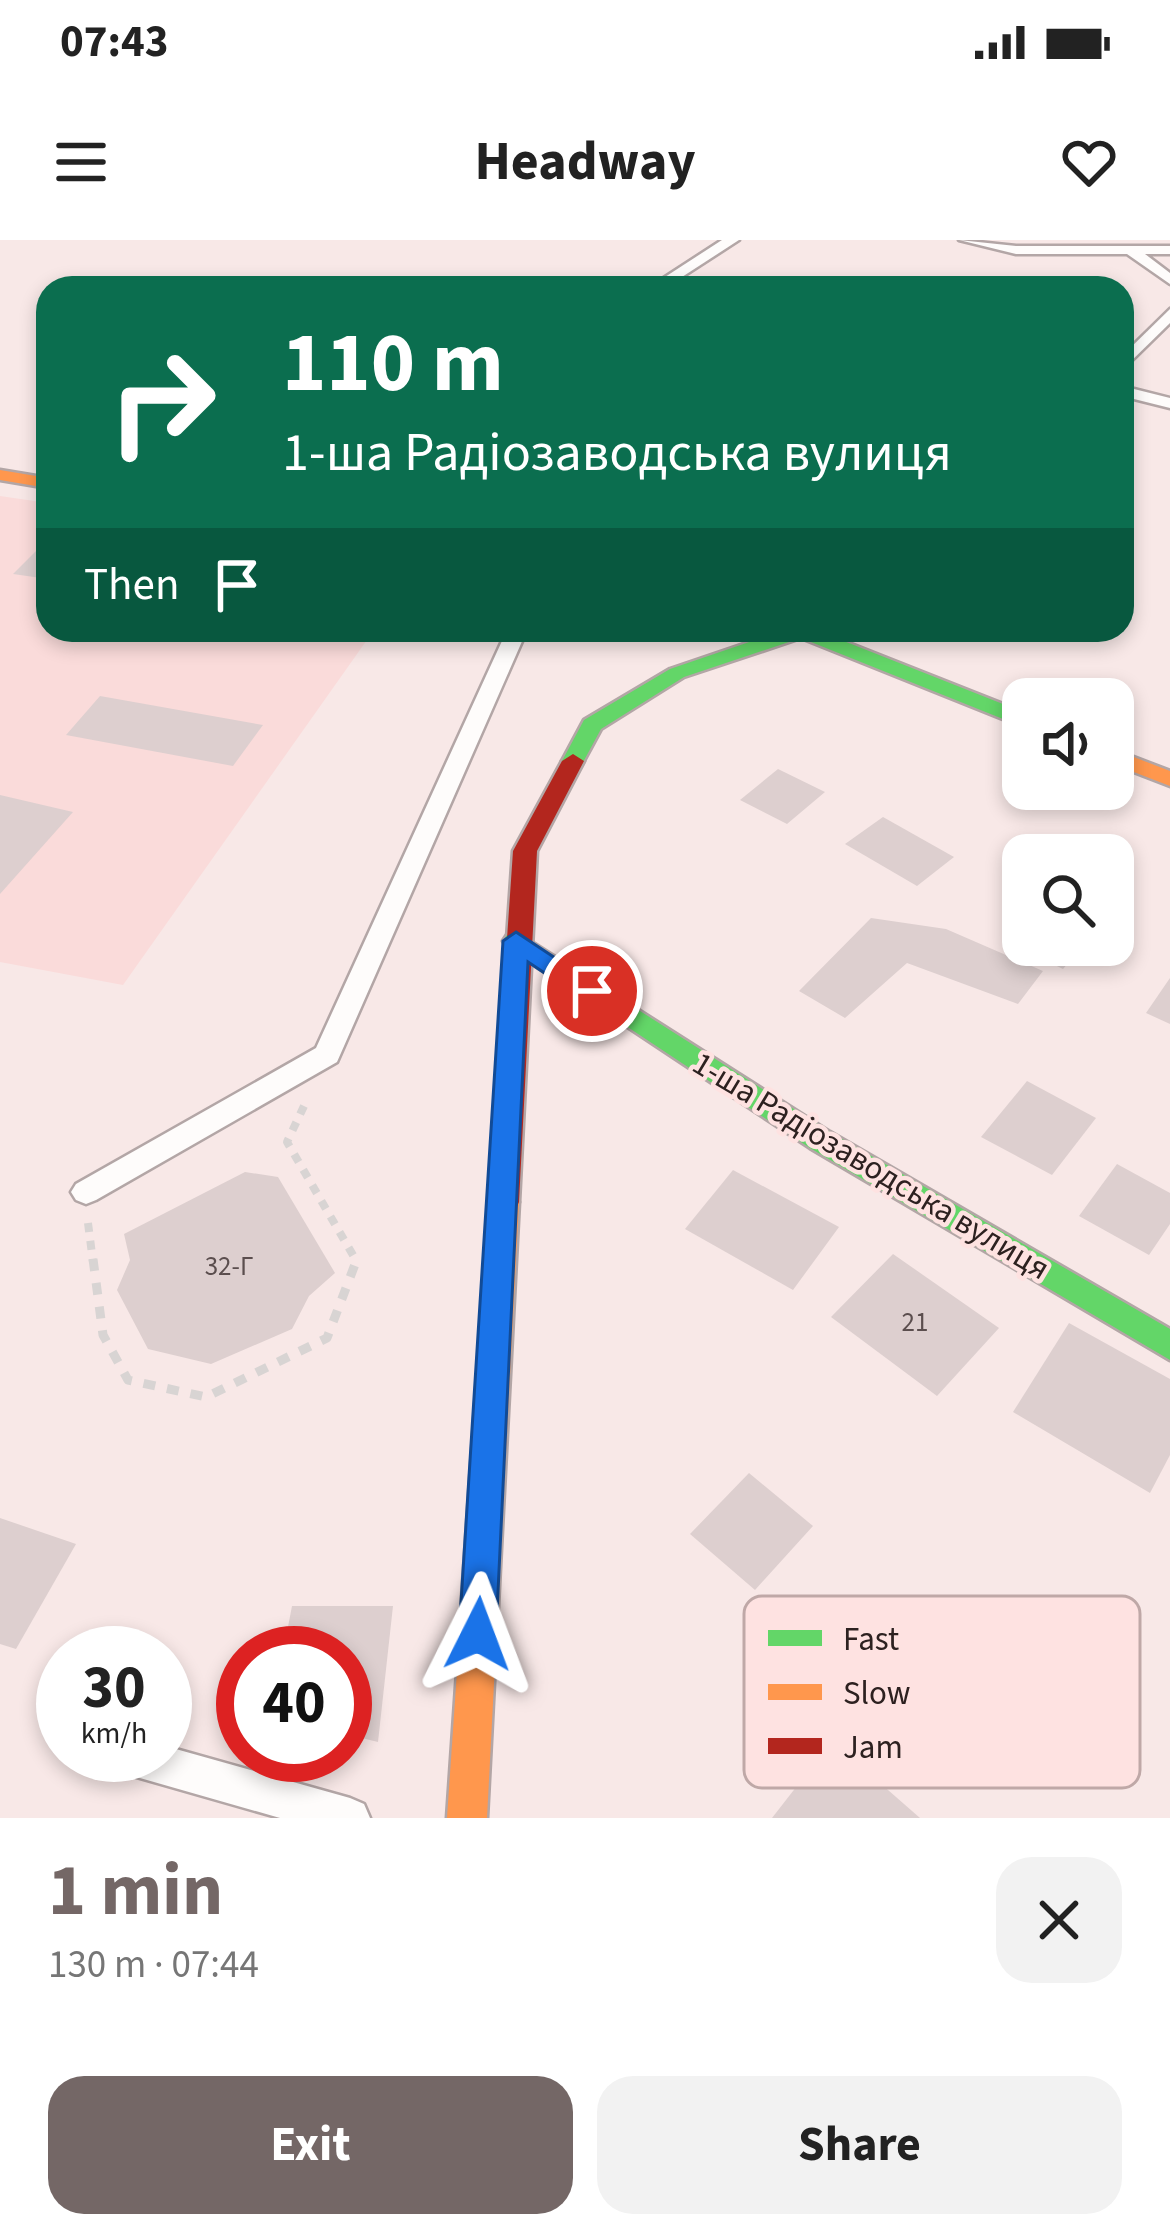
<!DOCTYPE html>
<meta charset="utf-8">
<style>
body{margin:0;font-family:"Source Sans 3",sans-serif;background:#f2f2f2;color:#222;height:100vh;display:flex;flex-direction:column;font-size:45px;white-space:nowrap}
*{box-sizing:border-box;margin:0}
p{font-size:39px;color:#767676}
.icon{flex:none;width:66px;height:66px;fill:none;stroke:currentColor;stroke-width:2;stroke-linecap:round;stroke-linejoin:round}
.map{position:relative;height:1578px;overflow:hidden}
.panel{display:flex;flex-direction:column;background:#fff;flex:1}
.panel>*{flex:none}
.banner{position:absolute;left:36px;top:36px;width:1098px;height:366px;border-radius:36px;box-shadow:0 6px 18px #0003;background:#0b6e4f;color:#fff;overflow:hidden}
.buttons{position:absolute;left:1002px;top:438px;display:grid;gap:24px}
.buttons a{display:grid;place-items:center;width:132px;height:132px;border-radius:24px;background:#fff;box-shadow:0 6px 18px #0003;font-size:60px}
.speed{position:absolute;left:36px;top:1386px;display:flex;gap:24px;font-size:60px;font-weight:700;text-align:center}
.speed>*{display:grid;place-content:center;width:156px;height:156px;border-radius:50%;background:#fff;box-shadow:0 6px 18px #0003;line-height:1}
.speed small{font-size:30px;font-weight:400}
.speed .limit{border:18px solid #d22;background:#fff;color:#111}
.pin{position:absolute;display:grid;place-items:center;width:102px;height:102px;color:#fff;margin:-51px;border:6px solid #fff;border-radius:50%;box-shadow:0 3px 12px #0007}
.me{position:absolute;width:132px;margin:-66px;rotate:3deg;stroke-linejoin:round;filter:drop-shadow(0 0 9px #0008)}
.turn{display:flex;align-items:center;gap:42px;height:252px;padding:0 48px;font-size:54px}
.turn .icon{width:156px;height:156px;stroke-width:2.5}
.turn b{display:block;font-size:84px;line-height:102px}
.then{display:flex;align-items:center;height:114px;padding:0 48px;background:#0003;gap:24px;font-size:45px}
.round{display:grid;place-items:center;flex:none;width:126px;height:126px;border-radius:36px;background:#f2f2f2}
.headline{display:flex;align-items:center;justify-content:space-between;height:204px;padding:0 48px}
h1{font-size:72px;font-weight:700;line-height:90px;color:#746766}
.button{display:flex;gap:24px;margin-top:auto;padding:24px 48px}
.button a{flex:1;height:138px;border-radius:36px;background:#746766;color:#fff;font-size:48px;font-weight:700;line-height:138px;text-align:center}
.button a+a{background:#f2f2f2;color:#222}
.status{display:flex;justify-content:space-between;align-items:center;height:84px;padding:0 60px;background:#fff;direction:ltr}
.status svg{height:33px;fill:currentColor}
header{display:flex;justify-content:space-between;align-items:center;height:156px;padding:0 48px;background:#fff;font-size:54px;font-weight:700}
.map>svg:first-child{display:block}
.built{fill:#fadbda}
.building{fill:#ddcfcf}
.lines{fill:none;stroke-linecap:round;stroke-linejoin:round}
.lane-casing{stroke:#b3a6a6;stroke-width:5}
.fast-casing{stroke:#b3a6a6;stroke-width:5}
.slow-casing{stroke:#b3a6a6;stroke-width:5}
.jam-casing{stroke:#b3a6a6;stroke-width:5}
.path-far1{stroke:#d8d4d3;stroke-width:8;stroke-dasharray:9 9;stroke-linecap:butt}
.path{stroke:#d8d4d3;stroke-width:9;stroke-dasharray:12 12;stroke-linecap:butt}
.lane{fill:#fefcfb;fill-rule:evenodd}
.fast{fill:#63d668;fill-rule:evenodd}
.slow{fill:#ff974d;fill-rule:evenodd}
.jam{fill:#b3261e;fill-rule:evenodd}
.route{fill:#1a73e8;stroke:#114b97;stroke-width:3}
.labels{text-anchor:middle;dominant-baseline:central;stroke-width:9;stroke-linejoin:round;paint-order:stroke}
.number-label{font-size:27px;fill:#5b4e4e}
.street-label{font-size:33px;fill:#2d2120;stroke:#fee2e1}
.key{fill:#fee2e1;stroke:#bfa8a7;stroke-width:3}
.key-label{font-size:33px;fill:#2d2120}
</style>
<div class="status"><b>07:43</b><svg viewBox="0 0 49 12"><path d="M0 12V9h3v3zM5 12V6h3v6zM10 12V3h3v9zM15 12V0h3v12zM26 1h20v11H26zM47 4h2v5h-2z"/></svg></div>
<header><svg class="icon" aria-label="menu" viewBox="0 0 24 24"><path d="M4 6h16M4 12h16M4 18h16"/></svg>Headway<svg class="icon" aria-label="heart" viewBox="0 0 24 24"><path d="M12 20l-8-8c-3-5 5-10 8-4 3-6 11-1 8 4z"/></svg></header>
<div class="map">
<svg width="1170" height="1578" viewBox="0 0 1170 1578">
<rect width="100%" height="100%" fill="#f8e8e7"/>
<polygon class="built" points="0,256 48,263 48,390 374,390 123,745 0,722"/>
<g class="building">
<polygon points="39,308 48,309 48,339 13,334"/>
<polygon points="100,456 263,485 233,526 66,495"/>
<polygon points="778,529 825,552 787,584 740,560"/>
<polygon points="0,555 73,572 0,654"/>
<polygon points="883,577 954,617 917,646 845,604"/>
<polygon points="1052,598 1086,615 1033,615"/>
<polygon points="1023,677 1023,705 1084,705 1063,729 1002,699"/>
<polygon points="871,678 946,689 1043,731 1018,764 907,723 845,778 799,751"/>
<polygon points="1170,738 1170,784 1146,773"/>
<polygon points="1027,841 1096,878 1052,935 981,897"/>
<polygon points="1117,924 1170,953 1170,984 1149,1015 1079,976"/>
<polygon points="733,930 839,987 793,1050 685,989"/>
<polygon points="245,932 278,937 335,1033 309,1056 292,1089 211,1124 148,1109 117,1050 130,1020 124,994"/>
<polygon points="893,1014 999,1088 937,1156 831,1077"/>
<polygon points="1069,1083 1170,1139 1170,1215 1150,1253 1013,1172"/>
<polygon points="749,1233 813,1286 755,1350 690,1294"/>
<polygon points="0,1278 76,1304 16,1409 0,1404"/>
<polygon points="292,1366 393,1366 378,1502 345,1494 345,1413 283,1413"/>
<polygon points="832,1501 920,1578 772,1578"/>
</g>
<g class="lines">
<defs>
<g id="lane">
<polygon points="722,0 739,0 665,48 648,48"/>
<polygon points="959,0 1016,6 1170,6 1170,14 1145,14 1170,33 1170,44 1127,14 1016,14"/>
<polygon points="1170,69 1170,83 1122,130 1122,116"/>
<polygon points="1122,146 1170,158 1170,168 1122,156"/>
<polygon points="507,390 527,390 337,822 96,960 86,964 76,960 71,952 76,944 316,808"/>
<polygon points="165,1506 350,1558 364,1564 370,1578 280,1578 126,1534 112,1529 107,1515 165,1515"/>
</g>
<g id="fast">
<polygon points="785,390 816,390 1023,472 1023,487 801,398 684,437 601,489 581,526 565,526 562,521 584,480 670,429"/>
<polygon points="516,692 830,892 1170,1089 1170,1120 810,908 507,707 503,701 507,695"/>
</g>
<g id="slow">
<polygon points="0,230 48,238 48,248 0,240"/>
<polygon points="1113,509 1170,531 1170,546 1113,524"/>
<polygon points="504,950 515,953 519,962 487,1578 447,1578 489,962 493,953"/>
</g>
<polygon id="jam" points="573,514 584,521 537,611 519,962 515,971 504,974 493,971 489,962 513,611 562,521"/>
</defs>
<use href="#lane" class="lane-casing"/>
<use href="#fast" class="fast-casing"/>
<use href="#slow" class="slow-casing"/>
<use href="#jam" class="jam-casing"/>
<g class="path-far1">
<polyline points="304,866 287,902 357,1022"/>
<polyline points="88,983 93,1022"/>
</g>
<polyline class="path" points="93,1019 103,1095 128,1140 206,1157 327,1098 357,1019"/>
<use href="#lane" class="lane"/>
<use href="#fast" class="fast"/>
<use href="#slow" class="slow"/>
<use href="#jam" class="jam"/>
</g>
<polygon class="route" points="516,692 605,751 601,758 582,758 528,722 496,1394 491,1407 478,1412 464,1407 459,1394 503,701"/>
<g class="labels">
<g class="number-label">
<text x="229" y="1026">32-Г</text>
<text x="915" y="1082">21</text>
</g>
<g class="street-label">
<text transform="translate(871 926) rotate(31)">1-ша Радіозаводська вулиця</text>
</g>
</g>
<rect x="744" y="1356" width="396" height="192" rx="18" class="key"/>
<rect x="768" y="1390" width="54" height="16" fill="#63d668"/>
<rect x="768" y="1444" width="54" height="16" fill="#ff974d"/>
<rect x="768" y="1498" width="54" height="16" fill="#b3261e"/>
<g class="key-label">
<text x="843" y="1410">Fast</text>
<text x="843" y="1464">Slow</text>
<text x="843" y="1518">Jam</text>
</g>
</svg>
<div class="buttons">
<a><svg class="icon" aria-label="sound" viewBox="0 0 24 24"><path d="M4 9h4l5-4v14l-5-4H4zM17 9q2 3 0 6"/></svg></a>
<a><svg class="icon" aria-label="search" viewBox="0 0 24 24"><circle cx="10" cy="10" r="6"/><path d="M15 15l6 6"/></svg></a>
</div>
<div class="speed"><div>30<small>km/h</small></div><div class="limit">40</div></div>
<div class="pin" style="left:592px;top:751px;background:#d93025"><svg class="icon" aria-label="arrive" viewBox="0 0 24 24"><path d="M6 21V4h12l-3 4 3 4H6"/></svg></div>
<svg class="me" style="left:478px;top:1394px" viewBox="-20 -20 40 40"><path d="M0-17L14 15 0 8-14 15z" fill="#1a73e8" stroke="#fff" stroke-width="4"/></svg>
<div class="banner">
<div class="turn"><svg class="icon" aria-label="right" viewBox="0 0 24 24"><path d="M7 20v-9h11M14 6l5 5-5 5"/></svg><div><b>110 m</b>1-ша Радіозаводська вулиця</div></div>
<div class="then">Then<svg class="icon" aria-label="arrive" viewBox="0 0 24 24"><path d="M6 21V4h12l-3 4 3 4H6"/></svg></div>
</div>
</div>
<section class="panel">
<div class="headline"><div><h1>1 min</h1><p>130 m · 07:44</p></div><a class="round"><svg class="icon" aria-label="close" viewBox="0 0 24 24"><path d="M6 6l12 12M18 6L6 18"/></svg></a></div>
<div class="button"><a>Exit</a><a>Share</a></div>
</section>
